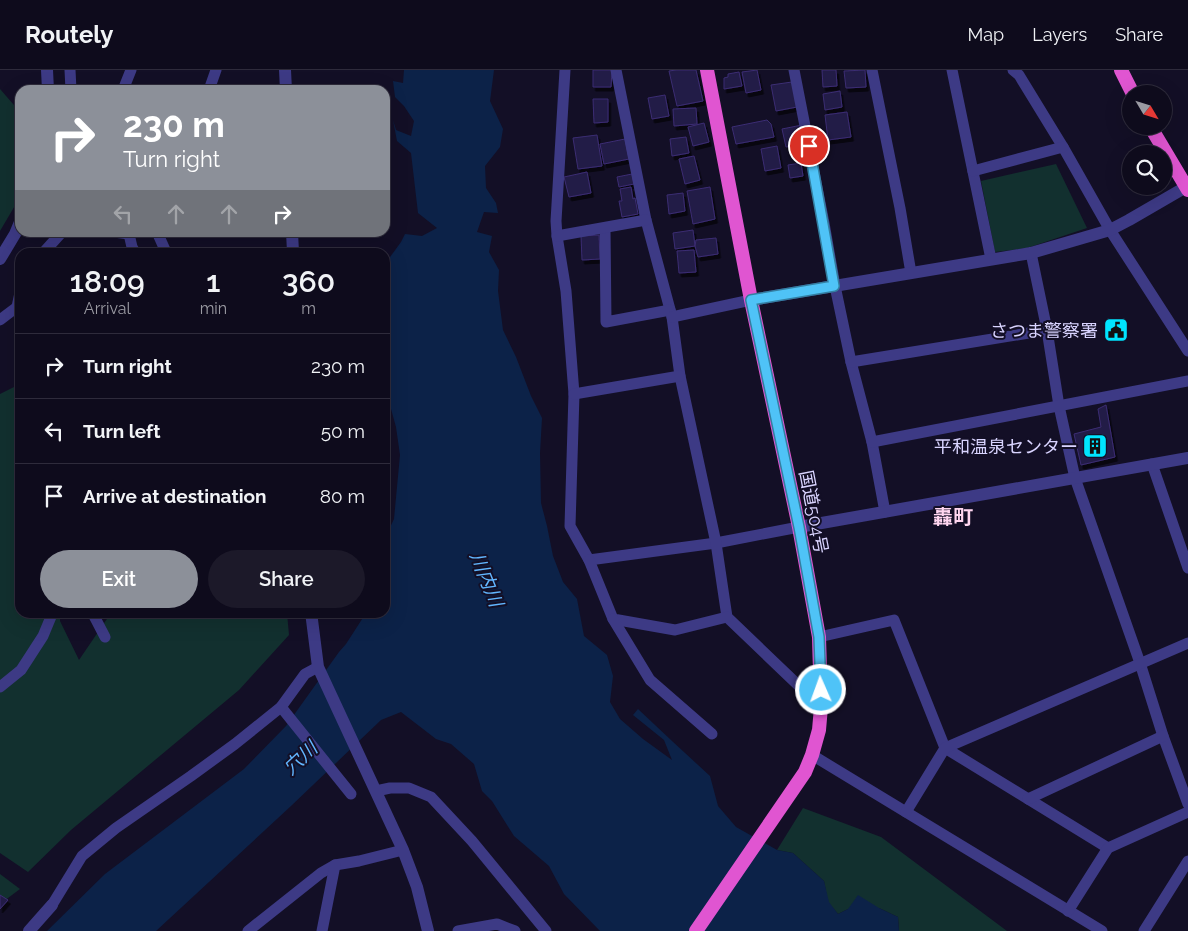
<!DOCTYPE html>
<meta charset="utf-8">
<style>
body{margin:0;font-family:Raleway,"Noto Sans JP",sans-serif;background:#1c1929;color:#f1f3f6;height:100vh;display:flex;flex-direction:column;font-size:19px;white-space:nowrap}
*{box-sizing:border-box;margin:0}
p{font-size:16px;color:#9b9ba3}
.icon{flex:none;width:28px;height:28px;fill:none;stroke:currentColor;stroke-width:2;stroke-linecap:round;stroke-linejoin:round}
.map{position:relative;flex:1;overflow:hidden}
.sheet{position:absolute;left:15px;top:178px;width:375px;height:370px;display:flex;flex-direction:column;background:#0e0b1c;border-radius:15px;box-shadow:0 5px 20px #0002,0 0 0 1px #2e2b3b}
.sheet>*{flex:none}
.top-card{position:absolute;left:15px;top:15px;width:375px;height:152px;border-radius:15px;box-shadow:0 5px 20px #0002,0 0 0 1px #2e2b3b;background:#8c9099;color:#fff;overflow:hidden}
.needle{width:32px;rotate:128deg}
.controls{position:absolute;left:1122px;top:15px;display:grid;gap:10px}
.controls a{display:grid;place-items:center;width:50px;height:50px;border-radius:50%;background:#0e0b1c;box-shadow:0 5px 20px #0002,0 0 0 1px #2e2b3b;font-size:25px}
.pin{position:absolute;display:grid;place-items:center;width:42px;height:42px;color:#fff;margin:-21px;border:2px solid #fff;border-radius:50%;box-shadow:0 1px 5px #0007}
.me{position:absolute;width:55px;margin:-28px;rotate:358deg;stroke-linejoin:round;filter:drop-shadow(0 0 4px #0008)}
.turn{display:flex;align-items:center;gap:18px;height:105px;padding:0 25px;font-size:22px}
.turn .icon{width:65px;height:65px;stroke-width:2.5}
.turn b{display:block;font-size:35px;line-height:42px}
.lanes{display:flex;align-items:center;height:48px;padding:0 25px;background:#0003;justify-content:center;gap:25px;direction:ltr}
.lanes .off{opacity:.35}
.eta{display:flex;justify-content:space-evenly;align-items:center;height:85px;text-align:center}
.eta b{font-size:30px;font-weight:600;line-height:35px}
.action{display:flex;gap:10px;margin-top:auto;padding:10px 25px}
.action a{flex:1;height:58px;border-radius:30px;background:#8c9099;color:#fff;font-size:20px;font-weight:600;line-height:58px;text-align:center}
.action a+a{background:#1c1929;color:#f1f3f6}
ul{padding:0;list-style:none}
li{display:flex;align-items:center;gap:15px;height:65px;padding:0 25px;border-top:1px solid #2e2b3b}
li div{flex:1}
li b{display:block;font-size:19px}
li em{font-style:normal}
header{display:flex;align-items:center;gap:30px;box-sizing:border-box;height:70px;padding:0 25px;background:#0e0b1c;border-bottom:1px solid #2e2b3b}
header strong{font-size:24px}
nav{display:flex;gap:28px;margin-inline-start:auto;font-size:18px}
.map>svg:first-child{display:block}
.green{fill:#12302f}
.water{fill:#0c2248}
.building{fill:#241b47;stroke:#3b2d73;filter:url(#shadow)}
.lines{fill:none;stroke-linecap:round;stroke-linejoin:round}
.minor{stroke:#3d3a85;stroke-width:11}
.tertiary{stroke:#3d3a85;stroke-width:12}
.trunk{stroke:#e055d1;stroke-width:14}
.route-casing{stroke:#337fa1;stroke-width:12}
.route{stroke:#4fc3f7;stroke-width:9}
.labels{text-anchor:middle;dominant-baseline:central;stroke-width:4;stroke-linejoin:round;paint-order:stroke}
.poi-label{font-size:18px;fill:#d9d4ff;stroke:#130f26;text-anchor:end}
.street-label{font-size:18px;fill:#d9d4ff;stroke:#130f26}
.water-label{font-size:19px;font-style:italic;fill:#62b6ff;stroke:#130f26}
.quarter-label{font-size:20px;font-weight:bold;fill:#ffd6f0;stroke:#130f26}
</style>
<header>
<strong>Routely</strong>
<nav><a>Map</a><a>Layers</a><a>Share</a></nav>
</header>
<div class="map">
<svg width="1188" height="861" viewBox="0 0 1188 861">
<defs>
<filter id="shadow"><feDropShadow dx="2.5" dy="4" stdDeviation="0" flood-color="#0009"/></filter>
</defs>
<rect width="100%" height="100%" fill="#130f26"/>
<g class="green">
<polygon points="0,19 20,42 20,127 0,161"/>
<polygon points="1056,94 1087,158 1027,178 995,182 981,111"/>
<polygon points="20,314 20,542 60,543 60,551 79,590 111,543 287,543 289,565 239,620 71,760 28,802 0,783 0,324"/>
<polygon points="803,738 881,767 1007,861 899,861 898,847 879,838 848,839 838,844 828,832 824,811 793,783 777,780"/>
<polygon points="0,804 20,819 0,834"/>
</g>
<polygon class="water" points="404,0 494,0 490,31 503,59 500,77 485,96 486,118 496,133 498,143 484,142 477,162 492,166 489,182 499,200 498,221 503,260 516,287 531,326 542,348 540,383 541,433 547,456 553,486 563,512 577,529 584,566 607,585 613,606 610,632 620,649 643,669 672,690 664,670 633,645 638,639 672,671 710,706 718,736 736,757 777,780 793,783 824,811 829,832 838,844 848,839 858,825 879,838 898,847 899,861 600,861 564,824 549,796 514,766 492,731 482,721 474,694 451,674 436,669 401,642 381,650 291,736 156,861 47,861 105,804 244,699 286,656 339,582 346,574 366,543 385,542 385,468 394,449 400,385 396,357 388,328 385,297 386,265 385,259 385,194 401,172 405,164 422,166 437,158 418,143 411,83 397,71 393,50 396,60 411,66 414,51 404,36 395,27 393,11 403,13"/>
<g class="building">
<polygon points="593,0 612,0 611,17 593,17"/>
<polygon points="676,0 696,0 703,31 677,36 669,1"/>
<polygon points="757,0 761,20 746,23 742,2"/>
<polygon points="822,0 836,0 837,16 823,17"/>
<polygon points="865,0 866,17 846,18 844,1"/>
<polygon points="739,2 742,16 724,19 724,8 728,7 728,4"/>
<polygon points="792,12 797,37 776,41 771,15"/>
<polygon points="840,21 842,37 825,40 823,24"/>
<polygon points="665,25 669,46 652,49 648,28"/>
<polygon points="593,29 608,29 608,52 594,53"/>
<polygon points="696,38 697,54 674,56 673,39"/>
<polygon points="847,42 851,67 828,70 825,45"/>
<polygon points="767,50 771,54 774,67 736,74 732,57"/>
<polygon points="704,53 709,72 693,76 688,57"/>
<polygon points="802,55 805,74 786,77 782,59"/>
<polygon points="597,65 602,96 578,99 573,68"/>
<polygon points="686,67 689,83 672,86 670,69"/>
<polygon points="625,69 629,89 604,94 600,74"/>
<polygon points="777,76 781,98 765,101 761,79"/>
<polygon points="694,86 700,110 685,114 679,89"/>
<polygon points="801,93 803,106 790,108 788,95"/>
<polygon points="587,102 591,123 569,127 564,107"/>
<polygon points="632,104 634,114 619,117 617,107"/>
<polygon points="631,117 633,129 635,128 638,144 622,147 619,131 622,131 620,119"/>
<polygon points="710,117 715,149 693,154 687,121"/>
<polygon points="683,123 685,141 669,144 667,125"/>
<polygon points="693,160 695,176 675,179 673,163"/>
<polygon points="599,165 600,189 582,190 581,166"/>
<polygon points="716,168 718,184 698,187 695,176 696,170"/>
<polygon points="694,180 696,202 679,203 677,181"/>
<polygon points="1106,335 1115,387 1081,395 1074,364 1101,357 1098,339"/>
<polygon points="0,825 8,830 0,839"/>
</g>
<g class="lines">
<g class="minor">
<polyline points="70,0 71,20"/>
<polyline points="565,0 556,151 557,166 566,221 574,324 570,456 589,490 716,473 799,457"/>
<polyline points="616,0 646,150 672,247 680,306 716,473 727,547 821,637"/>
<polyline points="794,0 824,153 835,216 851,292 872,372 885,442"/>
<polyline points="872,0 900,138 911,203"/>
<polyline points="952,0 991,189"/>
<polyline points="1013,0 1019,5 1063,77 1110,160 1188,281"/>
<polyline points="123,20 131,0"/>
<polyline points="209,20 216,0"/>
<polyline points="973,101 1063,77"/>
<polyline points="605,158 606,252 670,240"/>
<polyline points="114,162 129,164 132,177 135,182"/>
<polyline points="157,162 166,182"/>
<polyline points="557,166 646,150"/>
<polyline points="44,182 62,162"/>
<polyline points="1031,183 1047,260 1059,336 1075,408 1140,593 1163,666 1188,734"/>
<polyline points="672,247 751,230"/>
<polyline points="0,250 17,237 20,223"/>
<polyline points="851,292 1047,260"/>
<polyline points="574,324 680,306"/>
<polyline points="872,372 1188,311"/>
<polyline points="1152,394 1188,498"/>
<polyline points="589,490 613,549 675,560 727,547"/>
<polyline points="92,542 105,567"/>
<polyline points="613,549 650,610 712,664"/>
<polyline points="819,567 894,550 945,678 1108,778"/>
<polyline points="0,617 21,600 43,566 53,542"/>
<polyline points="281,637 351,724"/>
<polyline points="812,685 1102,861"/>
<polyline points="376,721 390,718 409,718 431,727 472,771 546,861"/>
<polyline points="1028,729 1163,666"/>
<polyline points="906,742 945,678 1188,573"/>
<polyline points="52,835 82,786 116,758 191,706 235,674 281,637 305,604 318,597"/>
<polyline points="1068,841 1108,778 1188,742"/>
<polyline points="248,861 321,803 335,795 359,791 403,780"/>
<polyline points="322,861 335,795"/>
<polyline points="458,861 497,854 515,861"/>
<polyline points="1144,861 1188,791"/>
</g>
<g class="tertiary">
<polyline points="47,0 48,20"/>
<polyline points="285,0 286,20"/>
<polyline points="292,162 293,182"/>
<polyline points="0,189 15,164 20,152"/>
<polyline points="751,230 1031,183 1110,160 1129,150 1186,117"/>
<polyline points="799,457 1188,388"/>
<polyline points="311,542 318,597 403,780 417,817 428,861"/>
<polyline points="29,861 52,835"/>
</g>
<g class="trunk">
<polyline points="1121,0 1133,24"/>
<polyline points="1150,56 1188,120"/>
<polyline points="696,861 805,702 812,685 819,660 821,637 819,567 799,457 751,230 707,0"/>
</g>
</g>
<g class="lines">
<defs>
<polyline id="route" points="809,76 834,216 751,230 799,457 819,567 821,620"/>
</defs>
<use href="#route" class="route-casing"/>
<use href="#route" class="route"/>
</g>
<defs>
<symbol id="civic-square" viewBox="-11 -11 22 22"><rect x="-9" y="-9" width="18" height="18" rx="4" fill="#00e5ff" stroke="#130f26"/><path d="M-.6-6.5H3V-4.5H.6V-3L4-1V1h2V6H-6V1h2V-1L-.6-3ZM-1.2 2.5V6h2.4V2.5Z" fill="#111"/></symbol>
<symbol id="building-square" viewBox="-11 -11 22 22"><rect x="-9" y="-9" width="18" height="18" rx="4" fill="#00e5ff" stroke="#130f26"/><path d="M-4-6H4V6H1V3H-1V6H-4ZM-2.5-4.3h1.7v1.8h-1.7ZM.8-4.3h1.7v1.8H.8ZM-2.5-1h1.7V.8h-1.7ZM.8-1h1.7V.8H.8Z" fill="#111"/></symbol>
</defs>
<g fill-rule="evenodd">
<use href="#civic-square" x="1102" y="246" width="28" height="28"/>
<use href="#building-square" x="1081" y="362" width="28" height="28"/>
</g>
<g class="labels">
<g class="poi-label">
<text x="1098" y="260">さつま警察署</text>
<text x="1078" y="376">平和温泉センター</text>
</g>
<g class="street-label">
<text transform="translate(814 442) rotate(79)">国道504号</text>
</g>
<g class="water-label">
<text transform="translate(487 509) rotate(68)">川内川</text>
<text transform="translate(300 688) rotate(-43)">穴川</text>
</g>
<g class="quarter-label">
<text x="953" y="447">轟町</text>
</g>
</g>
</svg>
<div class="controls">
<a><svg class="needle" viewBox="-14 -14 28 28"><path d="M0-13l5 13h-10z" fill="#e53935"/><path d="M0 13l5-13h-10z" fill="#9b9ba3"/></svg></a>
<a><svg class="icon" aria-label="search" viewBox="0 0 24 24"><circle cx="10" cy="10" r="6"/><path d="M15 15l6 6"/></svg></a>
</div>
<div class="pin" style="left:809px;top:76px;background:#d93025"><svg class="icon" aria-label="arrive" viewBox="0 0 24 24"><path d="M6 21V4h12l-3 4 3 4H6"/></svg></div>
<svg class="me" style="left:821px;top:620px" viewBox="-20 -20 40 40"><circle r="17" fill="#4fc3f7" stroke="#fff" stroke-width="3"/><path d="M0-11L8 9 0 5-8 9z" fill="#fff"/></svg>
<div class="top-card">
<div class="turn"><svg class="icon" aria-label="right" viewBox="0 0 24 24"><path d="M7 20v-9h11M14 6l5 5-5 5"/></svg><div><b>230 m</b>Turn right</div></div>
<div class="lanes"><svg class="icon off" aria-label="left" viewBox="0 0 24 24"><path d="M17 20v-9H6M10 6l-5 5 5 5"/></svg><svg class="icon off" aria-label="ahead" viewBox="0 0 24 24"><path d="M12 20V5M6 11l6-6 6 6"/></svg><svg class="icon off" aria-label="ahead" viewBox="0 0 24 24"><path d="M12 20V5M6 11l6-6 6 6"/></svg><svg class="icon" aria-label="right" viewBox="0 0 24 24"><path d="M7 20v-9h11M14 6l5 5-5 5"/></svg></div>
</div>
<section class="sheet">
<div class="eta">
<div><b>18:09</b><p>Arrival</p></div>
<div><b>1</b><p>min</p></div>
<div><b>360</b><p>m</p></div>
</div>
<ul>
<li><svg class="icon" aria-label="right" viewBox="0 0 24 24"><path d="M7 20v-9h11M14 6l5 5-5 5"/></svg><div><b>Turn right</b></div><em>230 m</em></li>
<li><svg class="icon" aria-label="left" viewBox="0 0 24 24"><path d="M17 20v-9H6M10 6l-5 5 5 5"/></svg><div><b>Turn left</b></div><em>50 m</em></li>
<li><svg class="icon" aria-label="arrive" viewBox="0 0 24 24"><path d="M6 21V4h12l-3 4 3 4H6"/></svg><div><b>Arrive at destination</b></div><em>80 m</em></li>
</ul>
<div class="action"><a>Exit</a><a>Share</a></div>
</section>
</div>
